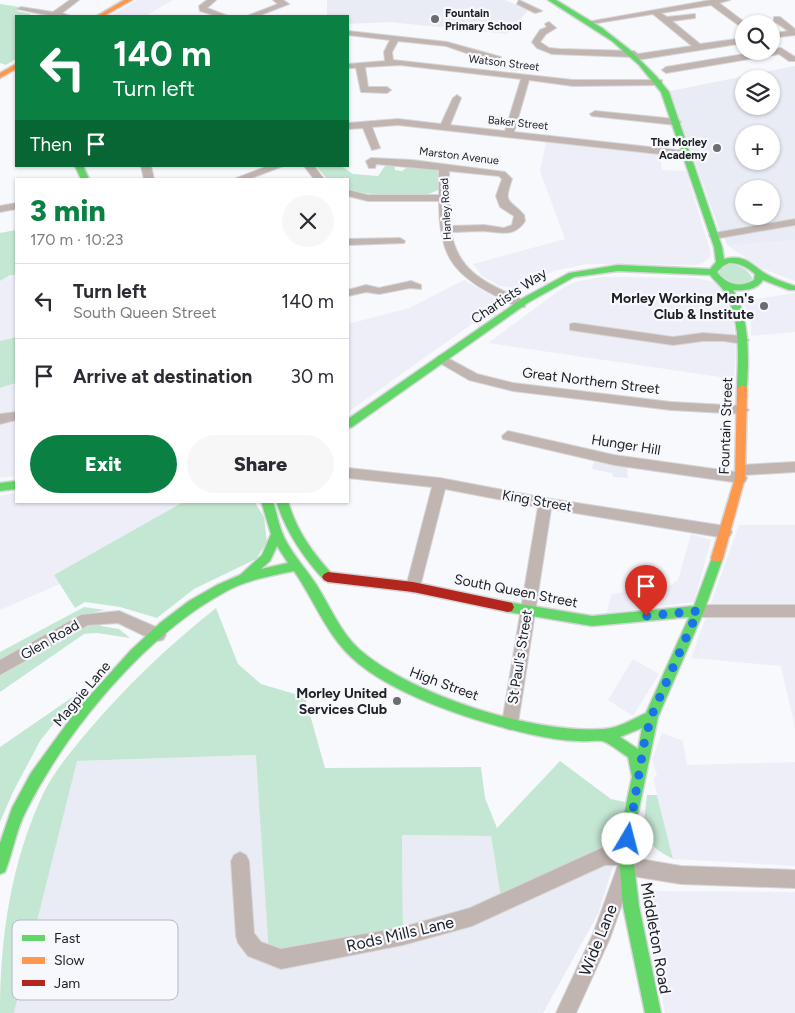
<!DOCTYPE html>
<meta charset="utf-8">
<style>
body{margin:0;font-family:Figtree,sans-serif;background:#f7f7f7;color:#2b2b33;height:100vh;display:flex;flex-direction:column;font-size:19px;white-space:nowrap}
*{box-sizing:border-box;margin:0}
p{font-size:16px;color:#7c7c81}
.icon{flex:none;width:28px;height:28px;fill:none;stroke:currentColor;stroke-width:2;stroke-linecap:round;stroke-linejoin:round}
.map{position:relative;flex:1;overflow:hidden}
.side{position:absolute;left:15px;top:178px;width:334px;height:325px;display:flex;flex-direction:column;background:#fff;border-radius:0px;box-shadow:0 1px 4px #0004}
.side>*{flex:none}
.hud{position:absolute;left:15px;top:15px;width:334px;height:152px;border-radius:0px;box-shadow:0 1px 4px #0004;background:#0b8043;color:#fff;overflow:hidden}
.tools{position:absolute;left:735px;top:15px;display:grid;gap:10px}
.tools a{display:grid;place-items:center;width:45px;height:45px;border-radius:50%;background:#fff;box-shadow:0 1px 4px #0004;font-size:25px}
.pin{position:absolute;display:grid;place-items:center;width:42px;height:42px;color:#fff;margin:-51px -21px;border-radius:50% 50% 50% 0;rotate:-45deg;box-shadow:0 0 5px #0007}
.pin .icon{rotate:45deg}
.me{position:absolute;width:55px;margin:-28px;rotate:8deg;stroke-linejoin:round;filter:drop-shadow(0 0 4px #0008)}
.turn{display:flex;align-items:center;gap:18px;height:105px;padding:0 15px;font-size:22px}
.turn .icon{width:65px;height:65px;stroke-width:2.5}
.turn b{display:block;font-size:35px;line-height:42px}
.then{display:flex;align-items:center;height:48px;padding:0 15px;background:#0003;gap:10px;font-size:19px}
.round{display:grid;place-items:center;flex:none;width:52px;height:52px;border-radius:26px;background:#f7f7f7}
.headline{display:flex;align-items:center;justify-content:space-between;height:85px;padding:0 15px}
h1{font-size:30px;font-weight:800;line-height:38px;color:#0b8043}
.button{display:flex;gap:10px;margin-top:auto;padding:10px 15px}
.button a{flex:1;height:58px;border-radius:30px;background:#0b8043;color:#fff;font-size:20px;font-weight:800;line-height:58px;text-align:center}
.button a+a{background:#f7f7f7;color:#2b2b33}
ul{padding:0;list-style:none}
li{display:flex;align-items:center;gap:15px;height:75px;padding:0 15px;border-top:1px solid #e1e1e2}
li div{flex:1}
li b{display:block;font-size:19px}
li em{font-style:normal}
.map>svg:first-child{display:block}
.commercial{fill:#eeeef9}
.built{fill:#e9ecf4;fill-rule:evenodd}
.green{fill:#c4e7d3}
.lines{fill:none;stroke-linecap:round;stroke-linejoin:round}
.street-casing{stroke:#d6d6d9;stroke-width:2}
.fast-casing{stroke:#d6d6d9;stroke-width:3}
.slow-casing{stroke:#d6d6d9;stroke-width:3}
.jam-casing{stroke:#d6d6d9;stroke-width:3}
.street{fill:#c1b5b1;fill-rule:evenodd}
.fast{fill:#63d668;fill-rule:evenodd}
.slow{fill:#ff974d;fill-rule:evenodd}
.jam{fill:#b3261e;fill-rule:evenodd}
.route{stroke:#1a73e8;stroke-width:9;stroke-dasharray:0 16.2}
.poi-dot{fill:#6c6d70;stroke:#f6f8fe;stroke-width:2}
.labels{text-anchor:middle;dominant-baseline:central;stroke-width:4.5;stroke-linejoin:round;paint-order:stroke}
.far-poi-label{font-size:11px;font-weight:bold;fill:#202125;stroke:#f6f8fe;text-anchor:start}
.far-street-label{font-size:11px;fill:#202125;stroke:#f6f8fe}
.street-label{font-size:14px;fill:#202125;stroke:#f6f8fe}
.poi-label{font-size:14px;font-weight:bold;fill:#202125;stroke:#f6f8fe;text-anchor:end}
.near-street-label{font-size:16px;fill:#202125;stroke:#f6f8fe}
.key{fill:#f6f8fe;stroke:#b6b8bd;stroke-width:1}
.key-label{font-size:14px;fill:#202125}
</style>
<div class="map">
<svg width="795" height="1013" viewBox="0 0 795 1013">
<rect width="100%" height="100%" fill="#f8f9fc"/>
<g class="commercial">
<polygon points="138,0 173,0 145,16 110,16"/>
<polygon points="546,142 660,154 662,170 686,171 711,253 710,257 703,263 696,265 587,264 554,271 522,287 515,288 500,286 482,276 473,264 565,239 540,171"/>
<polygon points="795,240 795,281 763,269 728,246"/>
<polygon points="10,275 16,275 16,337 0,341 0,281"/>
<polygon points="602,277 696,278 714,282 722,288 733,321 736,351 734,379 488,343 564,287 575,282"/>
<polygon points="464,280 494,297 496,307 348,412 348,324 409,308"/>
<polygon points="795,293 795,332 751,336 751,321 742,301"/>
<polygon points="16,383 16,476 0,478 0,388"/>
<polygon points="16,493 16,501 185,501 54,575 60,584 0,610 0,496"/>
<polygon points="739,525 795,525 795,728 781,666 691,658"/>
<polygon points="691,534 711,540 694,602 607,613 611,594 668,587 678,580"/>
<polygon points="633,659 659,674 633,716 608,700"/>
<polygon points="662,733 683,741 687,765 795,762 795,866 673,859 653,777 657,776 652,759"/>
<polygon points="641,891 795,892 795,1013 665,1013"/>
</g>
<g class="built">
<polygon points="327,0 505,0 528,10 507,34 389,22 348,24 348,16 327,16"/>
<path d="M 795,66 L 795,240 L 728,246 L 719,229 L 670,91 ZM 744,79 L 771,79 L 771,106 L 744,106 ZM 744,134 L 771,134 L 771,161 L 744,161 ZM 744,189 L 771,189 L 771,216 L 744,216 Z"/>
<polygon points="594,462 627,467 628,478 613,477 612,473 592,469"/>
<polygon points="257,755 269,956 403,936 402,835 491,836 501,897 620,844 598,914 543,1013 14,1013 76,761"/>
</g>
<g class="green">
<polygon points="0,4 20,7 17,11 31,14 28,16 16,16 16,59 6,65 0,63"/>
<path d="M 387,163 L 395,164 L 395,170 L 402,171 L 409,166 L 439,169 L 440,188 C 425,203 367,195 348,189 L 348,179 L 327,179 L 316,166 L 341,166 L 353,174 L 378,176 Z"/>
<polygon points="16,230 16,275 10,275 0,281 0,233"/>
<path d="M 721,264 C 736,264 746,266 753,279 C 738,287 732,284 719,273 Z"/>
<polygon points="16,337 16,383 0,388 0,341"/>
<polygon points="185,501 254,501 264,517 267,542 256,559 194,589 157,618 120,607 85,602 75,608 54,575"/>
<path d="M 84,607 L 105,610 C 67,617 33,642 0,661 L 0,652 Z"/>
<path d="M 216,608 L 238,664 L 261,684 L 305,697 L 325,768 L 481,767 L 485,798 L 497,828 L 560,761 L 611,799 L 625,802 L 620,844 L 501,898 L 491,836 L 402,835 L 403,936 L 269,956 L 256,755 L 77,761 L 14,1013 L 0,1013 C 0,937 11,861 44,792 C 54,772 69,754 83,737 C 123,689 168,646 216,608 Z"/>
<polygon points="101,623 101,626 119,629 130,638 97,633 84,634 0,692 0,676 78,628"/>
<polygon points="77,694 40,741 13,792 0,822 0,747"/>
<path d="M 647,795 L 657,795 L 673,859 C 639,842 643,829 647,795 Z"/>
</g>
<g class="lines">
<defs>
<g id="street">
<polygon points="70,0 79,0 62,13 70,16 52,16 17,9 21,7 53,12"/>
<polygon points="207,0 216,0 207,8 228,16 217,16 200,11 199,6"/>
<polygon points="273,0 283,0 289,4 258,16 247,16 278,4"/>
<polygon points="519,0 542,11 535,13 517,4"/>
<polygon points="711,0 730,0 719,3 747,24 744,24 744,27 741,27 711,5 661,13 667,17 695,14 695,18 672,21 700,44 744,38 744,43 637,60 633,57 552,54 537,48 532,42 540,30 547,27 545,24 549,22 556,28 546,34 540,42 549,48 559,49 634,51 638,54 692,46 653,14 591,24 587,22"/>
<polygon points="774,17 780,17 795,29 795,35 771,38 771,34 788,31 774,21"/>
<polygon points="348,31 447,42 501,57 497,60 481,58 446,46 398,41 392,52 393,60 573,80 662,80 662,84 659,85 573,86 529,80 514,132 686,151 691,154 686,157 398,125 372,127 380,148 372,150 363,128 348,129 348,123 398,119 441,124 453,98 457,95 461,98 450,125 505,131 521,79 400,65 365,67 368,87 387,87 391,90 387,93 361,92 356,68 348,68 348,64 385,61 384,52 390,40 348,35"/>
<polygon points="781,48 795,57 795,61 789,61 779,54 666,73 662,70 666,67"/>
<polygon points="595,111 676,119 681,122 676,125 592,116 590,114"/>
<path d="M 371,158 L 412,160 L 505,172 L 512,179 C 503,205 509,198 524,215 L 525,221 C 514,238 500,232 483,231 C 472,231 462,232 451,232 C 459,275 490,284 525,301 L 525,307 C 516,309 505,300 496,296 C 450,273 439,252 439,201 L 368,201 L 348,196 L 348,190 L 368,195 L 439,195 L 439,170 L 376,164 L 375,168 L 369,168 L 366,161 ZM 449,171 L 499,176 L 502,179 L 496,196 L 500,207 L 514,216 L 512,225 L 504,228 L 484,225 L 450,226 Z"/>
<polygon points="141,166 151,166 154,179 144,179"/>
<polygon points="268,166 283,166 249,179 234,179"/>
<polygon points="304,166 314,166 324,179 314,179"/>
<polygon points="16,203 16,209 0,212 0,206"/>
<polygon points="795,219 795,225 714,239 709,236 714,233"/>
<polygon points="400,238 405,241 404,243 348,245 348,239"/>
<polygon points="411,281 421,285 421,289 410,288 379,294 366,292 348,296 348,290 366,285 379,288"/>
<polygon points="574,323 673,337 703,333 743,336 749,340 743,344 724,341 703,341 673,345 570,330 570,324"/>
<polygon points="442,355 477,374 513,383 671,402 743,406 749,410 743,414 671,410 513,391 469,380 438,362 436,359 438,356"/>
<polygon points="16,412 16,420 0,424 0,414"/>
<polygon points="508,431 614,455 736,472 736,467 741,465 795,462 795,472 745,475 747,478 745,482 740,483 614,465 503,439 502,436"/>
<polygon points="348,468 440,478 545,498 725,526 730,528 732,532 730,536 725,538 551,509 518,723 516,728 510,730 504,728 502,723 538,507 445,489 420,587 418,591 413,593 408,591 406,587 432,487 348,478"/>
<polygon points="698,605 795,605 795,617 698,617 693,615 691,611 693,607"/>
<polygon points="119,611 163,630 166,635 163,640 158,641 153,640 118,623 88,625 0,675 0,660 81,615"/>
<polygon points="604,847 626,847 632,850 634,858 681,866 795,870 795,888 681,884 632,876 610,938 576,1013 556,1013 593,934 618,865 605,865 472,926 403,945 281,969 248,956 238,943 236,936 231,861 234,855 240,852 246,855 249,861 254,933 261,942 281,949 403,927 470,908"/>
</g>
<g id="fast">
<path d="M 548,0 L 556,0 L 602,28 L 630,50 L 656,76 L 669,92 L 722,247 L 724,259 C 748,254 751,266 768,275 C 777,280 786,283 795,286 L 795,290 L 789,290 L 763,280 C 757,290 743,291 733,290 C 747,313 748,341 748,367 C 747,375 748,384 746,390 L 738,390 L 737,388 C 738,358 741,324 727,296 C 723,287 715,282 710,275 L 618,271 L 574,277 L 529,302 L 352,427 L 348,428 L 348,419 L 523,298 L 569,273 L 618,265 L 710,269 L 716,262 L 714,247 L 661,92 L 639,65 L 612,41 ZM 729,263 C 740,263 747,267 755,274 L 754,280 C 740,288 727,285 717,272 L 723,266 Z"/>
<polygon points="75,166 83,166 89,179 81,179"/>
<polygon points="16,481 16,489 0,491 0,483"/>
<path d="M 261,501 L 273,501 C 277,514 279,528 286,541 C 294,556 306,569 316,584 C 330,606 340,632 360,650 C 413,696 535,734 604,729 C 619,728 633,719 646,713 L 689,617 L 592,626 L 508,612 L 504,611 L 502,607 L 504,603 L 508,602 L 592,616 L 694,606 L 713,555 L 721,555 L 723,558 L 704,611 L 658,717 L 636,823 L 633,856 L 639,906 L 661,1013 L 645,1013 L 623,906 L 619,856 L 622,823 L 632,777 L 628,757 C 621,753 610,743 602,741 C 595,740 587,742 579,741 C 564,741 549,738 534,735 C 479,723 384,694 345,651 C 324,628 312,597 294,571 C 270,576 246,580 225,592 C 145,635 66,731 26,811 C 16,830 13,852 5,872 L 0,874 L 0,843 L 12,808 L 31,773 L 76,711 L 131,650 L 160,623 L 189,601 L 217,585 L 240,575 L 262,555 L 271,534 ZM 277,546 L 288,563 L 261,569 L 270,561 ZM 642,728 L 638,749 L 620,737 Z"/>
<path d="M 276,501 L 288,501 C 296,530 312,552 332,574 L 334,577 L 332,580 L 328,582 L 324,580 C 303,557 286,532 276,501 Z"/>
</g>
<g id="slow">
<polygon points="124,0 132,0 104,16 97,16"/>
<polygon points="16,64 16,69 0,78 0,73"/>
<polygon points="742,385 747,388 745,478 723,558 721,561 713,561 711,558 735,478 737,388"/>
</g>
<polygon id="jam" points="328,572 413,582 508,602 512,603 514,607 512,611 508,612 413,592 328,582 324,580 322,577 324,574"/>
</defs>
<use href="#street" class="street-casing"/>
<use href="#fast" class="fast-casing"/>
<use href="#slow" class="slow-casing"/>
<use href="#jam" class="jam-casing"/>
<use href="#street" class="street"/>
<use href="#fast" class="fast"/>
<use href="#slow" class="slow"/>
<use href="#jam" class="jam"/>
</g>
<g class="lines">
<polyline class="route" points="628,839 644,744 651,717 698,611 646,616"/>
</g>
<g class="poi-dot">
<circle cx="435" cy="19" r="5"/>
<circle cx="717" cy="148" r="5"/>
<circle cx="764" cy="306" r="5"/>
<circle cx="397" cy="701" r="5"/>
</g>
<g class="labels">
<g class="far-poi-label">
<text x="445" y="13">Fountain<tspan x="445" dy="13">Primary School</tspan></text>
<text x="707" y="142" text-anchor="end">The Morley<tspan x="707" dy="13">Academy</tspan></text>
</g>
<g class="far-street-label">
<text transform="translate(504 63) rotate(7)">Watson Street</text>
<text transform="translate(518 123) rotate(6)">Baker Street</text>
<text transform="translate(459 156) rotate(7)">Marston Avenue</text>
<text transform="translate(446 209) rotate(-93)">Hanley Road</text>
</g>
<g class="street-label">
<text transform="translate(509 296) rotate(-34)">Chartists Way</text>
<text transform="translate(591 381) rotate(7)">Great Northern Street</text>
<text transform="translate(726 426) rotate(-88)">Fountain Street</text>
<text transform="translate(626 445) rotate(9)">Hunger Hill</text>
<text transform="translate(537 501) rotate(10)">King Street</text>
<text transform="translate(516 591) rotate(11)">South Queen Street</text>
<text transform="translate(50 640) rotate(-30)">Glen Road</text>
<text transform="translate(520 657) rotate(-81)">St Paul's Street</text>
<text transform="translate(444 684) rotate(20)">High Street</text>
<text transform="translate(82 694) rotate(-50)">Magpie Lane</text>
</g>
<g class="poi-label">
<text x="754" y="298">Morley Working Men's<tspan x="754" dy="16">Club &amp; Institute</tspan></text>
<text x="387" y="693">Morley United<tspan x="387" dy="16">Services Club</tspan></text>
</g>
<g class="near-street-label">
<text transform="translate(400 934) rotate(-13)">Rods Mills Lane</text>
<text transform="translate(656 938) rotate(80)">Middleton Road</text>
<text transform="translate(598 940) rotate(-68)">Wide Lane</text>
</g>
</g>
<rect x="12" y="920" width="166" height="80" rx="8" class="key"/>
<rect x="22" y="935" width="23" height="6" fill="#63d668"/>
<rect x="22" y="957" width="23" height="7" fill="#ff974d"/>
<rect x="22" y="980" width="23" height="6" fill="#b3261e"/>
<g class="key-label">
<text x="54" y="943">Fast</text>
<text x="54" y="965">Slow</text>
<text x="54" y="988">Jam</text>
</g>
</svg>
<div class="tools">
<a><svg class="icon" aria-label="search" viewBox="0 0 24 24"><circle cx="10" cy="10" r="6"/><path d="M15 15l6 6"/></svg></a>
<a><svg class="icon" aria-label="layers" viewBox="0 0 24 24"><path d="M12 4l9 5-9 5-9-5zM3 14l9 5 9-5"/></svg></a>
<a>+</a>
<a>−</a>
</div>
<div class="pin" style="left:646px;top:616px;background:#d93025"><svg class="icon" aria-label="arrive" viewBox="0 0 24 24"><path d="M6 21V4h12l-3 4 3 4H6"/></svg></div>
<svg class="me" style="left:628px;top:839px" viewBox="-20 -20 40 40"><circle r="19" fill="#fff"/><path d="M0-13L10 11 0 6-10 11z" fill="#1a73e8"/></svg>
<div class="hud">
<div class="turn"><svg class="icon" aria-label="left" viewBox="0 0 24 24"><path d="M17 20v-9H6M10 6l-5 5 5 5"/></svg><div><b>140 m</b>Turn left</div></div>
<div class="then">Then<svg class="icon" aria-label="arrive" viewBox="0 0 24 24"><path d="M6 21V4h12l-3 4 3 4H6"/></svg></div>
</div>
<section class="side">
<div class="headline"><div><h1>3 min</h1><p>170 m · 10:23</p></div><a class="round"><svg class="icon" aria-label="close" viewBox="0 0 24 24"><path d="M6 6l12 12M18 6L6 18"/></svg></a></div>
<ul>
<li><svg class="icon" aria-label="left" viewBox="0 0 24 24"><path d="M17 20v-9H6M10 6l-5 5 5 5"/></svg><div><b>Turn left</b><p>South Queen Street</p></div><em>140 m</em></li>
<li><svg class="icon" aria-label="arrive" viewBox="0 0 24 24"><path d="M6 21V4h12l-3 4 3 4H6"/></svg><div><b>Arrive at destination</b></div><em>30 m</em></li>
</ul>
<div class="button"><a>Exit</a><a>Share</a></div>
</section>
</div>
